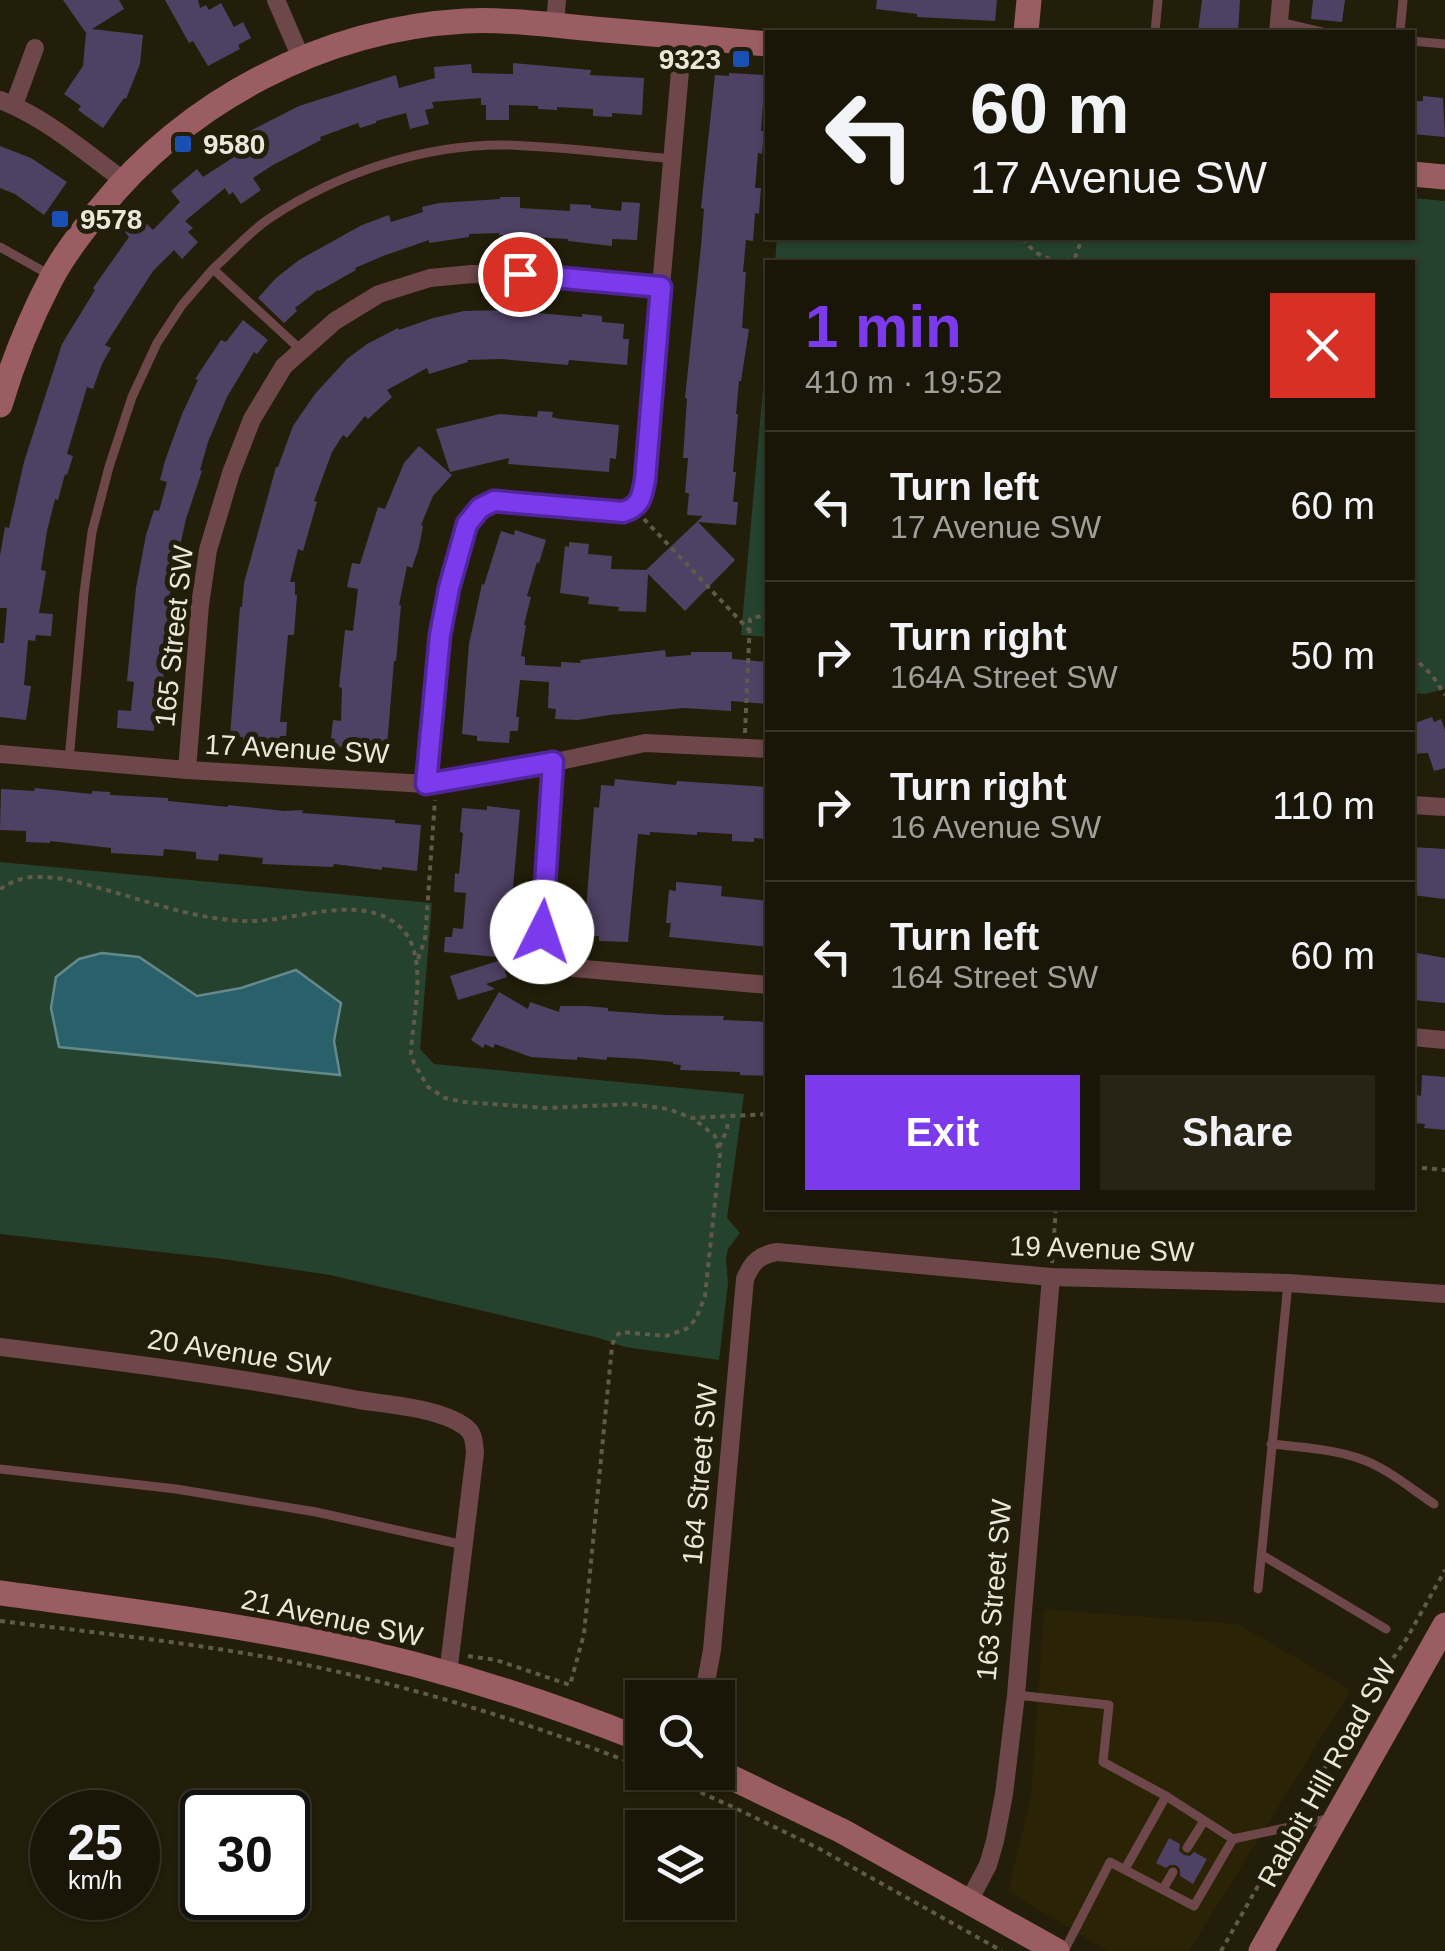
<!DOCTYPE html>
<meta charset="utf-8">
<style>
body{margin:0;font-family:Helvetica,sans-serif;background:#272315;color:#f1f3f6;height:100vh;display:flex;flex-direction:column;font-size:38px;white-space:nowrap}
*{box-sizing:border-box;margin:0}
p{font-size:32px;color:#9f9f9b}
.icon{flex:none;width:55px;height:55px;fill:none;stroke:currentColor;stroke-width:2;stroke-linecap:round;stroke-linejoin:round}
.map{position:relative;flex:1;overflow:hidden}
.side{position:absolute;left:765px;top:260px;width:650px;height:950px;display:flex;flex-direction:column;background:#1a1607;border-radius:0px;box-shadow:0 2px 8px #0004,0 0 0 2px #383528}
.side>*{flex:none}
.guide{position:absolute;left:765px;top:30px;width:650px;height:210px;border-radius:0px;box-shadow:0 2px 8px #0004,0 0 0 2px #383528;background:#1a1607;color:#f1f3f6;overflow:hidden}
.tools{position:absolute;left:625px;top:1680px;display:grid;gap:20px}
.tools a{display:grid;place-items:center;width:110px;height:110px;border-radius:0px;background:#1a1607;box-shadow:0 2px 8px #0004,0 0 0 2px #383528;font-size:50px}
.speed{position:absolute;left:30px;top:1790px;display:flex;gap:20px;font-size:50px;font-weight:700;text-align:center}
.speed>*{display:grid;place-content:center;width:130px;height:130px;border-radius:50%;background:#1a1607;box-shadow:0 2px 8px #0004,0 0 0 2px #383528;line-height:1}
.speed small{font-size:25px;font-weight:400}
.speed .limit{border:5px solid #111;border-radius:15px;background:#fff;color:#111}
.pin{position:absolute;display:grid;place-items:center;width:85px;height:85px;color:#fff;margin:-42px;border:5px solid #fff;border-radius:50%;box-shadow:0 2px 10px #0007}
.me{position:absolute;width:110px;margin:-55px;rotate:4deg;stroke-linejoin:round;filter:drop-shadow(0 0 8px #0008)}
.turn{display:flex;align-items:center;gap:35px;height:210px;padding:0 40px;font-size:45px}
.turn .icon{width:130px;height:130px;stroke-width:2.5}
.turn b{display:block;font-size:70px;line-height:85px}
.round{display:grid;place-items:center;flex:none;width:105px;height:105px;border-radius:0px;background:#272315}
.overview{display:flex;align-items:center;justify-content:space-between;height:170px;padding:0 40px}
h1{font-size:60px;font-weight:800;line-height:75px;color:#7c3aed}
.primary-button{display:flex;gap:20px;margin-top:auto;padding:20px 40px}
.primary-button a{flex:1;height:115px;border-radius:0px;background:#7c3aed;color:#fff;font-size:40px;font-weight:800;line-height:115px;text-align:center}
.primary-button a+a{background:#272315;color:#f1f3f6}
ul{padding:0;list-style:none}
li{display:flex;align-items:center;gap:30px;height:150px;padding:0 40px;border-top:2px solid #383528}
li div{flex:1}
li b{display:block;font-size:38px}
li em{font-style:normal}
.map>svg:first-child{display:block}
.built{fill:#2a2306}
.green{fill:#24422d}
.water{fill:#2a606a;stroke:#64898c;stroke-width:2.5}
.building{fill:#4f4164}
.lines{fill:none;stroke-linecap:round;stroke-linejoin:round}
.path{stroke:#605b49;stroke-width:4;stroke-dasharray:5 5;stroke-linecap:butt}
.lane{stroke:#6d4749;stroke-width:9}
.street{stroke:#6d4749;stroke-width:18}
.secondary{stroke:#9a5d61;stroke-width:25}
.route-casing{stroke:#51269a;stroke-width:25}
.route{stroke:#7c3aed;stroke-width:18}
.transit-dot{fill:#1a4fb4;stroke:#231e09;stroke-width:4}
.labels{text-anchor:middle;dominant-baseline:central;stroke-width:10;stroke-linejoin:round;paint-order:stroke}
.poi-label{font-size:28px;font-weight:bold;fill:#ebe8db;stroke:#231e09;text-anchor:start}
.street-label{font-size:28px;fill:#ebe8db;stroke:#231e09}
</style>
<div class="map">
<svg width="1445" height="1951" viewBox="0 0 1445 1951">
<rect width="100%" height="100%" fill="#231e09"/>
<polygon class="built" points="1044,1609 1238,1624 1351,1690 1189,1951 1107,1951 1008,1891 1031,1798"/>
<g class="green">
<polygon points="1413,198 1445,201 1445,689 1425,694 1412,693 1412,262 775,262 777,238 1412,238"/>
<polygon points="767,344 768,637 767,637 741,635"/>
<polygon points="0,862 432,903 420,1049 434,1064 744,1094 727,1218 740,1233 728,1249 726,1258 728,1283 719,1360 625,1347 599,1338 330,1275 223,1259 0,1234"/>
</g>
<polygon class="water" points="102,953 139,957 197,996 241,988 296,970 341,1003 334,1041 340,1075 59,1047 51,1008 56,977 79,959"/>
<g class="building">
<polygon points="63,0 119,0 124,9 92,29 143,35 140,64 126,99 124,98 103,128 78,110 81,106 64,94 83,66 86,33"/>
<polygon points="165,0 198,0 200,8 206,5 209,10 221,3 234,27 243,22 251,38 238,45 240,49 208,66 193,41 189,43"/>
<polygon points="877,0 997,0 995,21 917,17 917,14 876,9"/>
<polygon points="1202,0 1240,0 1238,32 1198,32"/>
<polygon points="1313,0 1345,0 1342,22 1311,19"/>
<polygon points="513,63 591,70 590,75 644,78 642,115 612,113 612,117 593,116 593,109 557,107 557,110 538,109 538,106 509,105 509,120 486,120 486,105 481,105 481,98 432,102 434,108 425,110 429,124 410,129 406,113 376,121 376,123 360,128 358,123 320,137 321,140 273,165 253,178 261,190 241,204 233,192 229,195 225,188 185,221 193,228 188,232 198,242 182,259 174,250 153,271 105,345 111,348 102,364 93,389 87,387 67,454 73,456 67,475 65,474 58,500 55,499 47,531 41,570 46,571 39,613 53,614 51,636 36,635 35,641 28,640 24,685 31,686 26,720 0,717 0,643 4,643 7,608 0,608 0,556 5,527 9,528 24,462 62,344 95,290 93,288 129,237 125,232 140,217 153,230 180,202 171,191 197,169 203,177 237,155 230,145 254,129 299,106 396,75 399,88 435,78 434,67 471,64 472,73 513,74"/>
<polygon points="729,73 765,75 761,131 764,131 762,154 758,153 755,188 761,188 759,214 755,213 753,241 746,240 743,272 746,272 742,328 749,329 741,381 739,381 736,414 738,414 733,472 736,472 733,502 738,502 736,525 698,522 735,560 685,611 648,574 646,612 618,611 619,607 588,604 589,597 560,593 565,546 569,547 569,542 589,544 588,554 612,556 611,569 646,570 703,516 687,515 689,493 685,493 688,458 683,458 687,399 685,398 701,246 704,209 701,208 715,75 729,76"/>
<polygon points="1423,96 1443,98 1445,137 1412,134 1412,101 1423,101"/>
<polygon points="0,146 31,158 67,182 44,215 15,194 0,188"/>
<polygon points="500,197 520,197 520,208 570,211 570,204 591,205 591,208 621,211 622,202 640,203 637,240 612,239 612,246 568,241 568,239 499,235 499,233 469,234 469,237 429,243 429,240 383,256 355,268 356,270 319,291 318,290 295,308 297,311 284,323 258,298 276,278 299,260 362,225 389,215 391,222 423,212 422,207 439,203 500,199"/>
<polygon points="505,310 582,317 582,314 602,316 602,322 624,324 623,339 629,339 627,365 569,360 568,365 501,359 467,360 468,362 429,374 427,368 387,390 392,397 368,419 365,416 347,438 343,435 332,452 314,501 317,502 303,551 298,549 290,582 295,582 295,595 297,595 294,635 288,635 280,722 287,722 286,736 280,736 279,745 243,741 243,737 230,736 240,607 242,607 244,583 276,467 278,467 293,426 315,394 347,359 367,344 398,328 399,330 433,318 464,311"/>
<polygon points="243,320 268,340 257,354 254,352 227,397 208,442 200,470 202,471 186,519 171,586 166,638 169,639 167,660 164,660 162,710 156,710 154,731 117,728 118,710 131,711 134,682 127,681 136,588 146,535 154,510 159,511 167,482 160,480 165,461 182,414 198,380 195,379 221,340 226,342"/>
<polygon points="538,411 553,412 552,417 560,419 619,425 616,459 610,458 609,472 508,464 509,458 450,472 436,429 500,414 537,417"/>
<polygon points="419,446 452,475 433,496 421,525 423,526 419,547 412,568 407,566 399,605 401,605 396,661 394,661 387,746 377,745 376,751 334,746 335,739 331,738 333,720 341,721 342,688 339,687 345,630 353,631 358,589 347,587 352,563 360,564 378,507 385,509 404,463"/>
<polygon points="515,530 546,540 539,563 537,562 527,596 531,597 524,625 526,625 521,656 525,657 525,665 561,667 561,662 581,663 580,660 665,650 666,657 691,655 691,652 732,652 732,659 768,662 768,704 731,701 731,711 684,708 609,715 578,720 555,719 556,709 548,708 549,682 520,680 516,717 519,717 518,731 510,731 509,743 477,741 477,736 462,734 469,644 482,584 484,585 501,531 514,535"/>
<polygon points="1432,717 1434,722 1441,719 1445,730 1445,768 1434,771 1428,753 1412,754 1412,724"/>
<polygon points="615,779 676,785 677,781 768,787 768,839 754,838 754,842 732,841 732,834 697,832 697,835 650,832 650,835 638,834 628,942 599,941 599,936 584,936 594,807 599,808 601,785 614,786"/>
<polygon points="35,788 92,794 92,791 110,792 110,795 168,798 168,801 228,807 228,805 284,811 303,810 302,813 395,820 395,823 421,825 417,871 382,867 382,870 334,864 333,867 262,864 263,858 219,854 218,861 196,859 196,852 164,849 163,856 111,853 111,848 50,841 50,843 26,842 26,831 0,830 1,789 34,791"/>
<polygon points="487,806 520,810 510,922 501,922 497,957 444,952 445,937 452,937 453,928 463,929 466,893 454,892 455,873 459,874 463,833 460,832 462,808 487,810"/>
<polygon points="1412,847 1445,849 1445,899 1412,895"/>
<polygon points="676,882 722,886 721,896 768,901 768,947 669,937 671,923 666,923 669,890 676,891"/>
<polygon points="1412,952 1445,958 1445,1003 1412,1000"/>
<polygon points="501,960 507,977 486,984 495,989 458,1000 450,976"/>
<polygon points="499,992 528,1009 530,1002 559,1012 560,1006 586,1006 608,1008 608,1011 665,1015 724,1016 723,1020 768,1022 768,1076 740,1075 740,1072 680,1070 681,1065 673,1064 673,1062 641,1059 607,1057 607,1060 577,1057 577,1060 531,1057 495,1044 493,1048 485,1044 483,1048 471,1040"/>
<polygon points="1422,1075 1445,1077 1445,1130 1424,1128 1425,1124 1414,1123 1416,1095 1421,1096"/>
<polygon points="1169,1838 1180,1844 1179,1851 1184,1855 1190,1856 1194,1852 1207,1859 1193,1884 1180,1876 1180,1869 1176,1865 1170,1865 1166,1868 1156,1863"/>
</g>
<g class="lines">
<g class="path">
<path d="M 1023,238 C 1035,257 1053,264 1075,258 L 1082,238"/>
<polyline points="644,519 749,630"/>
<polyline points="1412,656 1432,675 1445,695"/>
<polyline points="745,733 750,619 768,614"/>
<path d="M 0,889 C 11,882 22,877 36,877 C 59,876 81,883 103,889 C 143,900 181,914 222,919 C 237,921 253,922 268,920 C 308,916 367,895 401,928 C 430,956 412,1017 411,1054 L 414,1063 L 428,1087 L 445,1098 L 463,1102 L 547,1108 L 632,1104 L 668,1109 L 692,1118 L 768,1114"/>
<polyline points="418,959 425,939 435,800"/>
<polyline points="719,1147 727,1130 728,1119"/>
<polyline points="1412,1167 1445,1170"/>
<polyline points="1052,1263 1056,1208"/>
<path d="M 0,1621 C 83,1631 166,1640 249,1654 C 383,1677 515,1717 642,1767"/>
<polyline points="468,1656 496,1660 570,1685 584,1634 612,1346 615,1337 621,1332 666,1336 686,1329 696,1319 705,1296 720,1155 715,1136 694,1119"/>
<polyline points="655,1772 733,1807 818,1848 1002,1951"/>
<polyline points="1300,1812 1355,1714 1407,1638 1445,1570"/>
<polyline points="1221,1951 1283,1842"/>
</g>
<g class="lane">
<polyline points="1279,22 1322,32"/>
<polyline points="1155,32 1158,0"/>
<polyline points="1400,32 1403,0"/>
<polyline points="1412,41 1445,44"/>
<polyline points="0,247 50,275"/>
<path d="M 213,269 C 231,253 249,232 270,218 C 338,173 424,144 506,145 C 562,147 618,154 674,159"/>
<polyline points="69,760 84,593 92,532 109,467 132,397 157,343 182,305 213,269 301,350"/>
<path d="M 1271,1444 C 1300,1447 1331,1449 1358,1458 C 1386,1467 1410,1488 1434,1504"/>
<polyline points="0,1469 176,1489 316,1512 464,1545"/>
<polyline points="1262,1555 1386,1629"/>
<polyline points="1258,1589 1288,1283"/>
<polyline points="1016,1695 1109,1705 1103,1762 1166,1796 1233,1839 1194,1906 1110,1862 1064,1951"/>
<polyline points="1233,1839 1332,1818"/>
<polyline points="1187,1848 1204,1821"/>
<polyline points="1125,1869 1166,1796"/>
<polyline points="1163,1889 1173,1872"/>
</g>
<g class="street">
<polyline points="276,0 301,58"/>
<polyline points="555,25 557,0"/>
<polyline points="1278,32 1281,0"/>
<path d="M 0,100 C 45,117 85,152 123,180"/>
<polyline points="14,105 35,48"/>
<polyline points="0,754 187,770 426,784 536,766 645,743 768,749"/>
<polyline points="553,762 542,932 555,959 573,968 768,985"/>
<polyline points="187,770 200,605 208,550 231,473 252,419 284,366 335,321 379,294 430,278 472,274 520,275 661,287"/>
<polyline points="426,784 440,635 449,588 467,524 479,507 494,501 623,512 634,509 643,491 683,37"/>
<polyline points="1412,805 1445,807"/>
<polyline points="1412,1037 1445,1040"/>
<path d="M 0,1347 C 120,1362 240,1377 359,1400 C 389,1405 439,1408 464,1426 C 474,1432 474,1442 475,1453 L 448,1674"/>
<path d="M 703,1698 L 712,1650 L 745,1279 C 752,1262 759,1255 777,1252 L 1051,1277 L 1288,1283 L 1445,1294"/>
<polyline points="969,1901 988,1865 995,1841 1004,1794 1016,1695 1051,1277"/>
</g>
<g class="secondary">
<polyline points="1026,32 1029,0"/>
<polyline points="1412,174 1445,177"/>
<path d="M 0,405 C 13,361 30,319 51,279 C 64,254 82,232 99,210 C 188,100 323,29 465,21 C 508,19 551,25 594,29 C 652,34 710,39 768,44"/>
<path d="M 0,1593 C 108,1608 216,1621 323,1643 C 432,1665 539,1699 642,1740"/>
<polyline points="718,1771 842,1831 1057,1951"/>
<polyline points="1261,1951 1445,1625"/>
</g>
</g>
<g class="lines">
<defs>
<path id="route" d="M 520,274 L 661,287 L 645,480 C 642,497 640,507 623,512 L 494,501 L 480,508 L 467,524 L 449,588 L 440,635 L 426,784 L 553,762 L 542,932"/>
</defs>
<use href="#route" class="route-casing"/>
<use href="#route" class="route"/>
</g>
<g class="transit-dot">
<rect x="731" y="49" width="20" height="20" rx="5"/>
<rect x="173" y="134" width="20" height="20" rx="5"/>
<rect x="50" y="209" width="20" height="20" rx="5"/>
</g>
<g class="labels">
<g class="poi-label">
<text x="721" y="59" text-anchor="end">9323</text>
<text x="203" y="144">9580</text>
<text x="80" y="219">9578</text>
</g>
<g class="street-label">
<text transform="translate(174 636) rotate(-84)">165 Street SW</text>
<text transform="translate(297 749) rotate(3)">17 Avenue SW</text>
<text transform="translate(1102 1249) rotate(2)">19 Avenue SW</text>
<text transform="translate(239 1353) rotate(9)">20 Avenue SW</text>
<text transform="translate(700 1474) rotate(-85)">164 Street SW</text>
<text transform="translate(994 1590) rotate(-85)">163 Street SW</text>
<text transform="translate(332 1618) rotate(12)">21 Avenue SW</text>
<text transform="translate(1327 1773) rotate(-61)">Rabbit Hill Road SW</text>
</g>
</g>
</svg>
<div class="tools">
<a><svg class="icon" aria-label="search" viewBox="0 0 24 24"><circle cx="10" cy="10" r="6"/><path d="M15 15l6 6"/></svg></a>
<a><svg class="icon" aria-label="layers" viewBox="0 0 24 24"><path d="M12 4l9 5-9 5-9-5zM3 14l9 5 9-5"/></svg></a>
</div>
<div class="speed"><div>25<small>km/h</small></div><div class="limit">30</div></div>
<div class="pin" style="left:520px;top:274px;background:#d93025"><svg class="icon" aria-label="arrive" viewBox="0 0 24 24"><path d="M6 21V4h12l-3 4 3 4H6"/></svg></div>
<svg class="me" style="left:542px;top:932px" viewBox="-20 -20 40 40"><circle r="19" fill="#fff"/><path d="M0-13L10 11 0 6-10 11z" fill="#7c3aed"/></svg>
<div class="guide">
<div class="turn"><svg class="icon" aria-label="left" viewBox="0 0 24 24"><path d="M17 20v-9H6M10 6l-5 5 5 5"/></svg><div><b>60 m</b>17 Avenue SW</div></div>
</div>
<section class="side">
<div class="overview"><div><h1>1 min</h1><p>410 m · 19:52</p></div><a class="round" style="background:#d93025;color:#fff"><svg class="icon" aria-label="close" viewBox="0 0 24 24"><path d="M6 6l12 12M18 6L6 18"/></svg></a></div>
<ul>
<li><svg class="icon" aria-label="left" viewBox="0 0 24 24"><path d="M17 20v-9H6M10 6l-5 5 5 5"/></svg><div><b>Turn left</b><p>17 Avenue SW</p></div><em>60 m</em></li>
<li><svg class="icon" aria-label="right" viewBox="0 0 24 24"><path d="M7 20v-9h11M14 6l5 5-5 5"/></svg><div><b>Turn right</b><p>164A Street SW</p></div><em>50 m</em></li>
<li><svg class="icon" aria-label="right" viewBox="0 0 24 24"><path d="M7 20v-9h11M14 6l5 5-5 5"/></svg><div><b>Turn right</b><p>16 Avenue SW</p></div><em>110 m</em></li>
<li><svg class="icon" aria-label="left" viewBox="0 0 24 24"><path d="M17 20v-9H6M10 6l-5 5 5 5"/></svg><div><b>Turn left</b><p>164 Street SW</p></div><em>60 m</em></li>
</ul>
<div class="primary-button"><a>Exit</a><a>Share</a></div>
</section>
</div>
